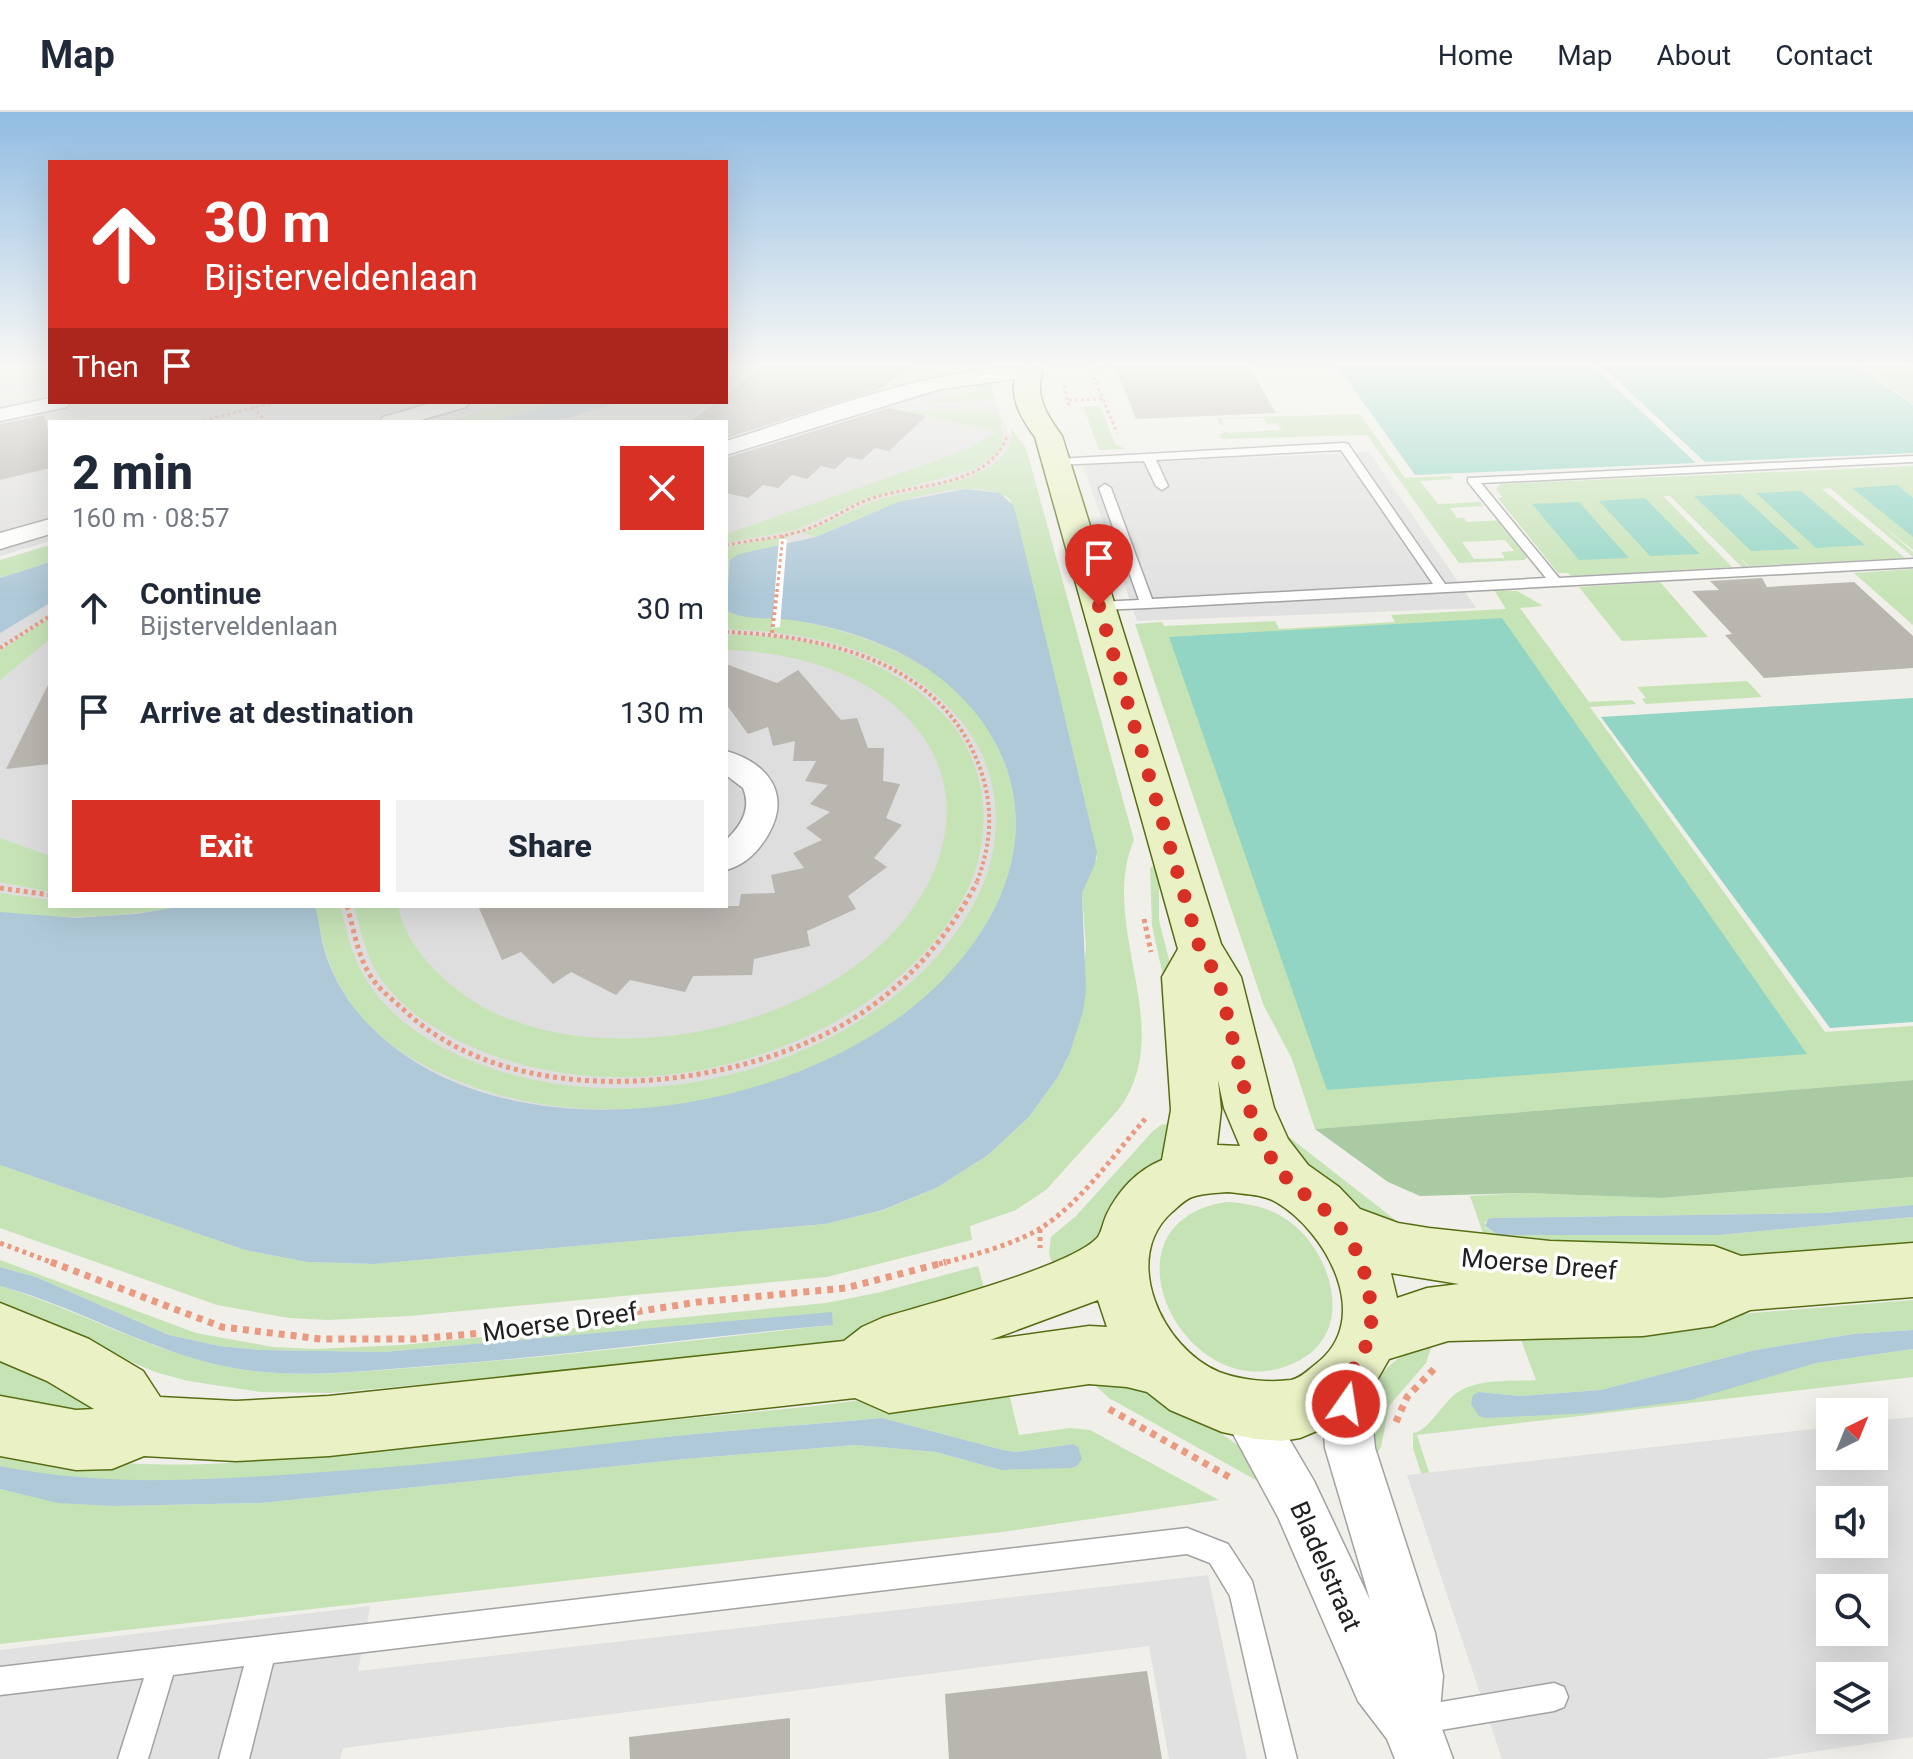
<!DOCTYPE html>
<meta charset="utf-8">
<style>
body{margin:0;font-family:Roboto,sans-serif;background:#f2f2f3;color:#1f2937;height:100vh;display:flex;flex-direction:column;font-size:30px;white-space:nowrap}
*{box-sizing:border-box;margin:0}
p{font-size:26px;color:#747a83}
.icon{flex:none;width:44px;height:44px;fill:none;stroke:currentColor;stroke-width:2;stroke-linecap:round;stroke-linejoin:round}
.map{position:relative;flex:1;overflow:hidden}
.sheet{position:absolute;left:48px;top:308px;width:680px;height:488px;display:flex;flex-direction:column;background:#fff;border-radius:0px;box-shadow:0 8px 32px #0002}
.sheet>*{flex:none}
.banner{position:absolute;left:48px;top:48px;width:680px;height:244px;border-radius:0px;box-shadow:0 8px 32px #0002;background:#d93025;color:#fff;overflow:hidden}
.needle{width:52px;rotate:43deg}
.fabs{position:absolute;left:1816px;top:1286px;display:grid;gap:16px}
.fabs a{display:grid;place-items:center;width:72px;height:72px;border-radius:0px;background:#fff;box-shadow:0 8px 32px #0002;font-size:40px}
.pin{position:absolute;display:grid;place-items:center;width:68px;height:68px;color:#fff;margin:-82px -34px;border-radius:50% 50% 50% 0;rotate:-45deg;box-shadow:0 0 8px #0007}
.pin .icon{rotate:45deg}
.me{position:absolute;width:88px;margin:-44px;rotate:13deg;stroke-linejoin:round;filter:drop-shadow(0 0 6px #0008)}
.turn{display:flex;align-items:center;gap:28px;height:168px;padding:0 24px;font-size:36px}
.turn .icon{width:104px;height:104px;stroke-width:2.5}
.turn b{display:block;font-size:56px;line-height:68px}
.then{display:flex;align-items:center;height:76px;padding:0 24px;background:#0003;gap:16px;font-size:30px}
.round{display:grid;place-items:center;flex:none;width:84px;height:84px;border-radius:0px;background:#f2f2f3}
.overview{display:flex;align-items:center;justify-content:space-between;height:136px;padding:0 24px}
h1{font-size:48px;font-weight:800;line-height:60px}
.cta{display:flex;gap:16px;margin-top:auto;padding:16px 24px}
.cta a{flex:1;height:92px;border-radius:0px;background:#d93025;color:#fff;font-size:32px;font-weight:800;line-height:92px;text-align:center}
.cta a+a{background:#f2f2f3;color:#1f2937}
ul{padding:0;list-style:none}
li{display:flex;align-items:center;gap:24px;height:104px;padding:0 24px}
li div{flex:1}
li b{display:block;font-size:30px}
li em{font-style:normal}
header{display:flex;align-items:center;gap:48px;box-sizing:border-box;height:112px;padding:0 40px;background:#fff;border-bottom:2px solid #e0e1e3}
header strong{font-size:38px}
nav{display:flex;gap:44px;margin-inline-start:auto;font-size:28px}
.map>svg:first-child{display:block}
.residential{fill:#dfdede}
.grass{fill:#c6e3b6;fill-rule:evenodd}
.forest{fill:#aacaa3}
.pitch{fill:#92d5c4}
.parking{fill:#e1e1e1;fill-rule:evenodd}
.water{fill:#afc9d8}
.pier{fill:#fff}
.building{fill:#b9b5af}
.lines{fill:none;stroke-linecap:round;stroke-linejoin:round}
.lane-casing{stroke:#a2a2a2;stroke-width:3}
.street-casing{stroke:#a2a2a2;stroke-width:3}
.secondary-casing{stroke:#576d14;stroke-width:3}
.path-far3{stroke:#e99a81;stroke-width:3;stroke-dasharray:3 3;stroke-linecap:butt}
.path-far2{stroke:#e99a81;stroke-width:4;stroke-dasharray:3 3;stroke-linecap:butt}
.path-far1{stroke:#e99a81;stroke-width:5;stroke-dasharray:4 4;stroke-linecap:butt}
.path{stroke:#e99a81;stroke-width:7;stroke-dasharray:6 6;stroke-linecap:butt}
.lane{fill:#fff;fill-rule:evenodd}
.street{fill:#fff;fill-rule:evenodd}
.secondary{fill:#eaf2c5;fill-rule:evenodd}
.route{stroke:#d93025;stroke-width:14;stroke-dasharray:0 25.2}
.labels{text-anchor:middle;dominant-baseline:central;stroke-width:7;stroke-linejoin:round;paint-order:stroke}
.near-street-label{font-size:26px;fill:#212121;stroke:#fff}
</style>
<header>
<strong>Map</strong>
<nav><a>Home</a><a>Map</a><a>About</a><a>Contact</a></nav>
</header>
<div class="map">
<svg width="1913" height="1647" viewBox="0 0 1913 1647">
<rect width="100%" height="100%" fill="#f0efe9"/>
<polygon class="residential" points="0,255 50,255 50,290 726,290 726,255 982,255 1019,347 920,523 1033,676 991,852 780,1002 472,1012 0,821 0,490 50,473 50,794 726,794 726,310 50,310 50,429 0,444"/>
<g class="grass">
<polygon points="1865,255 1907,255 1913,260 1913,292"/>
<polygon points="991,270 995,288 920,291 981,278 977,272"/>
<polygon points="511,290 556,290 493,310 446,310"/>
<polygon points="1083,294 1100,294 1115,332 1126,337 1099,338"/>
<polygon points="980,298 981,301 998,300 1003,321 1002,333 995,343 975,357 868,386 795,418 726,431 726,422 930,351 967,337 997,320 905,299"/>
<path d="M 1360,302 L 1405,366 L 1451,364 L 1453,367 L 1420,369 L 1438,392 L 1480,390 L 1483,394 L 1450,396 L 1457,406 L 1464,406 L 1467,410 L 1502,408 L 1529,444 L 1524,448 L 1459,451 L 1367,323 L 1222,327 L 1219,322 L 1224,321 L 1222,318 L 1228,321 L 1282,318 L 1277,311 L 1267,312 L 1263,306 L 1222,307 L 1224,313 L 1220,313 L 1216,306 ZM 1505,428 L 1514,439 L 1501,440 L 1505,446 L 1474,447 L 1462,430 Z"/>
<path d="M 1011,317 L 1026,336 L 1134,728 C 1097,816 1179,915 1119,997 L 1046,1078 L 1016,1098 L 970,1114 L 972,1128 L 827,1165 L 409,1204 L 328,1208 L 289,1206 L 217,1193 L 0,1116 L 0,1053 L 245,1138 L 307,1150 L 374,1152 L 825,1112 L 884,1098 L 938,1075 L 988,1043 L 1028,1006 L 1058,965 L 1069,943 L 1086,837 L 1082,781 L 1097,746 L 1017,409 L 1010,387 C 958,356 865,404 816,425 L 802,421 C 829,412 854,395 881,387 C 915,376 1019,369 1011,317 Z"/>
<polygon points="1913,354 1913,438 1878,410 1913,440 1913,445 1830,376 1822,377 1905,446 1749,454 1739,445 1748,455 1742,455 1670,384 1663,384 1732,455 1571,464 1568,461 1558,461 1498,386 1502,385 1496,377 1500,372"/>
<polygon points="797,422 780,427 779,436 739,442 726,493 726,435"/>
<polygon points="50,433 50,450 0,466 0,448"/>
<polygon points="1913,457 1913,513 1854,461"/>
<polygon points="1660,470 1708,525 1622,529 1579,475"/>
<polygon points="1494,478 1517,479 1540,492 1542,494 1520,496 1589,590 1632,588 1636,592 1590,595 1825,920 1913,914 1913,968 1315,1017 1292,947 1264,894 1135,512 1162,510 1164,514 1275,509 1279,517 1395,510 1391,503 1506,497"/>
<path d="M 726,498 L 735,503 L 773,506 L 772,515 L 779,515 L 780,506 C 865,519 959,553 998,636 C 1022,685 1021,741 997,791 C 911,973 627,1044 451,966 C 410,949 370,923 346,884 C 328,856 321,826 314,794 L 340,794 C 347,818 351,843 364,864 C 387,904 428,931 469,948 C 619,1010 820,967 931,851 C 959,821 983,784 992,744 C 1002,699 993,651 965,614 C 908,539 815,520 726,517 Z"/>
<polygon points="50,506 50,527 0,568 0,539"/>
<path d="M 726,523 C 805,522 891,544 946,605 C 979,642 990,692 980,740 C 972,780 948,816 921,844 C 811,958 617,999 472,935 C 434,918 396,894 375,857 C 364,838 360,815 354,794 L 398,794 C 405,828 429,855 456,877 C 591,984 896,910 942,735 C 952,697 946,657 923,625 C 880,563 799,540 726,538 Z"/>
<polygon points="1747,569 1762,585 1646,592 1642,587 1646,586 1637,575"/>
<polygon points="0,726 50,744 50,780 0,770"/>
<polygon points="1155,753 1159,762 1159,808 1170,852 1168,886 1152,814 1150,756"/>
<path d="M 0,781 L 50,788 L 50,794 L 184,794 C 123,805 62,809 0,800 Z"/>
<polygon points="1182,1009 1173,1038 1103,1123 1056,1161 1049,1142 1051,1125 1076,1104 1153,1019 1161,1013"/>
<path d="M 1271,1011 L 1398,1110 L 1408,1126 C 1350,1111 1308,1055 1271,1011 Z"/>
<polygon points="1913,1065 1913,1093 1825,1101 1492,1106 1485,1110 1485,1115 1498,1123 1719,1123 1913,1105 1913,1133 1744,1148 1488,1136 1470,1084 1524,1081 1661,1086"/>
<path d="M 1227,1090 C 1249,1091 1271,1096 1290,1110 C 1331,1140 1356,1218 1300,1248 C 1190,1309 1088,1110 1227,1090 Z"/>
<path d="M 0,1148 L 196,1221 L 273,1235 L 315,1237 L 402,1233 L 826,1191 L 877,1181 L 978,1154 L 986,1183 L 856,1231 L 331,1281 L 261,1280 L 188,1269 L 155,1260 L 45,1212 L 0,1197 L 0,1174 C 78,1197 148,1239 228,1255 C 295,1268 367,1259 434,1254 C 567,1244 700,1227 832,1213 L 832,1201 L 384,1240 L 260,1238 L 220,1234 L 169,1223 L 36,1165 L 0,1155 Z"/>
<path d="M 1913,1188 L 1913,1218 L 1853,1222 L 1755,1238 L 1601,1278 L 1520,1284 L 1479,1280 L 1471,1292 L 1768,1263 L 1816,1251 L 1913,1237 L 1913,1265 L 1417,1323 L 1466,1476 L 1473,1514 L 1413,1337 L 1413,1321 C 1431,1318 1443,1288 1460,1279 C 1481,1266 1512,1270 1536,1268 L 1518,1220 Z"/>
<path d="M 1434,1227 L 1426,1251 L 1389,1294 L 1381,1335 L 1371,1351 C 1368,1279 1364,1259 1434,1227 Z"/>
<polygon points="0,1244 95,1289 94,1301 0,1287"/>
<polygon points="1128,1264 1205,1310 1253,1344 1270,1376 1109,1286 1090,1269"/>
<path d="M 1006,1269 L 1019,1323 L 1070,1316 L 1090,1318 L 1219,1388 L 1002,1420 L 0,1532 L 0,1377 L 30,1384 L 114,1394 L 261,1391 L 685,1347 L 855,1333 L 936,1340 L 1001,1358 L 1077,1355 L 1073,1332 L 1017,1340 L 1003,1338 L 882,1306 L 693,1322 L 417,1354 L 223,1369 L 117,1370 L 58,1366 L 0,1354 L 0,1335 C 82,1349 144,1356 227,1351 L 815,1294 Z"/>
</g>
<polygon class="forest" points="1913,968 1913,1065 1661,1086 1524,1081 1420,1084 1388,1070 1315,1017"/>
<g class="pitch">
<polygon points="1338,255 1594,255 1696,351 1415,363"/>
<polygon points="1603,255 1859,255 1913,293 1913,341 1705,350"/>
<polygon points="1897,373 1913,386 1913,425 1852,376"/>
<polygon points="1801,379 1865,433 1816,436 1756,381"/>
<polygon points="1740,382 1800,437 1751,439 1694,384"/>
<polygon points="1645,386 1700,442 1650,444 1599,389"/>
<polygon points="1579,390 1629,446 1579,448 1532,392"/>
<polygon points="1502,506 1807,942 1327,978 1169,525"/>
<polygon points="1913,586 1913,910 1830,916 1601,605"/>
</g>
<g class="parking">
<polygon points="1369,340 1476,496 1137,509 1083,353"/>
<path d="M 1913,1305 L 1913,1625 L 1765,1647 L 1502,1647 L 1407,1363 L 1830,1315 L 1830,1344 L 1874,1344 L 1874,1309 ZM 1830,1388 L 1874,1388 L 1874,1432 L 1830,1432 ZM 1830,1476 L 1874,1476 L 1874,1520 L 1830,1520 ZM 1830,1564 L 1874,1564 L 1874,1608 L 1830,1608 Z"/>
<polygon points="1208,1463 1247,1647 1169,1647 1149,1534 343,1636 340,1647 0,1647 0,1538 370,1494 358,1559"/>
</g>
<g class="water">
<polygon points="556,290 621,290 552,310 493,310"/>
<path d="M 965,377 L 1000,381 L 1014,394 L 1097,740 L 1095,752 L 1082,781 L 1086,879 L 1083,900 L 1069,943 L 1058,965 L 1028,1006 L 988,1043 L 938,1075 L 883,1098 L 825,1112 L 374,1152 L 307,1150 L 245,1138 L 0,1053 L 0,800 L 76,806 L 136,802 L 184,794 L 314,794 C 320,806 319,820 323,833 C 330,862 348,892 369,913 C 512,1059 824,1000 950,860 C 982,825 1007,783 1014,736 C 1022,681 1003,629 965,589 C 921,541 854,517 791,508 C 771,505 743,509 726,498 L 730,448 L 739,442 L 816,425 L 898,390 Z"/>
<polygon points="50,450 50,491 0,521 0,466"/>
<polygon points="1913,1093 1913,1105 1719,1123 1498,1123 1485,1114 1488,1107 1492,1106 1825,1101"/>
<path d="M 0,1155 L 36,1165 L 169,1223 L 220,1234 L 260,1238 L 384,1240 L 832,1200 L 833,1213 C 698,1225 563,1244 428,1254 C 363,1259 293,1268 228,1255 C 147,1239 79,1195 0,1174 Z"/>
<polygon points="1913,1218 1913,1237 1816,1251 1691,1288 1590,1301 1485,1306 1479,1304 1471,1292 1473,1283 1479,1280 1520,1284 1601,1278 1755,1238 1853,1222"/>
<path d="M 882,1306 L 1003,1338 L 1017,1340 L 1073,1332 L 1078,1335 L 1082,1347 L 1076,1355 L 1070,1356 L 1001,1358 L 936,1340 L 855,1333 L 685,1347 L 261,1391 L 114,1394 L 58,1391 L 0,1377 L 0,1354 C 116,1377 221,1367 338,1359 C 457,1351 575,1334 694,1322 C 757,1316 819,1312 882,1306 Z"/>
</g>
<polygon class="pier" points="779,427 787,427 781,502 780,515 772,516"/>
<g class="building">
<polygon points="762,255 907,255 883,276 726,326 726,310 690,310 717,290 726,290 726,283"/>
<polygon points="1115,255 1249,255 1276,301 1136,307"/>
<polygon points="889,296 926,304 889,339 875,336 862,348 848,345 835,357 821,354 807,367 792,363 778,376 763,373 748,386 726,381 726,346"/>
<polygon points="44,303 50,325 50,356 0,368 0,312"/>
<polygon points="1762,466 1767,475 1854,470 1913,524 1913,556 1764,566 1725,523 1732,522 1692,479 1719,478 1710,469"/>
<polygon points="726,552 777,571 798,558 841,608 857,606 868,636 884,636 883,669 900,672 886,706 902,713 874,746 887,755 848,784 856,797 807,819 810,834 754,847 752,863 693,864 685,880 630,868 616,883 571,860 553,872 521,840 502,848 478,794 739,794 741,782 775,781 771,763 804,756 793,741 822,728 806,716 830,700 810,692 828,673 805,669 816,649 793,649 795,629 773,634 768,615 748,622 726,592"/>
<polygon points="50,569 50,652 6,657"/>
<polygon points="1147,1559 1162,1647 949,1647 945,1582"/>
<polygon points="790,1606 790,1647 630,1647 629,1625"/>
</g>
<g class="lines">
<defs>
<g id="lane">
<polygon points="1344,331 1348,332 1445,472 1546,466 1468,370 1468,366 1913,344 1913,350 1481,371 1559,466 1913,447 1913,455 1147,496 1099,498 1092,494 1099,490 1139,488 1099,376 1105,372 1111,376 1152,487 1433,472 1341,338 1156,348 1168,374 1162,378 1156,374 1144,349 1056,353 1050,350 1056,347"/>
<polygon points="1187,1416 1228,1432 1252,1469 1297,1647 1267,1647 1230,1484 1210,1451 1187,1442 273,1551 249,1647 219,1647 244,1554 173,1563 148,1647 118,1647 144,1566 0,1583 0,1555"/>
<polygon points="1554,1571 1564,1575 1568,1585 1564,1595 1554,1599 1417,1622 1407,1618 1403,1608 1407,1598 1417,1594"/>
</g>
<g id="street">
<path d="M 1035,255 L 1039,260 L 1036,264 L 940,277 L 726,343 L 726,329 C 827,298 928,255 1035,255 Z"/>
<polygon points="50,286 50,290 70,290 67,295 0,309 0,297"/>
<polygon points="435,290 469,290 466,295 414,310 380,310 383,305"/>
<polygon points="50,407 50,422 0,437 0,421"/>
<path d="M 726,639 C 768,651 792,682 768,723 C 758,740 745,753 726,758 L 726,728 C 741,714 752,697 743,676 L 726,663 Z"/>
<polygon points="1344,1246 1361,1253 1368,1270 1375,1336 1435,1521 1443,1564 1439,1609 1453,1647 1395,1647 1387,1627 1358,1589 1278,1405 1219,1296 1227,1279 1244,1271 1261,1279 1314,1369 1370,1488 1325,1336 1320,1270 1327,1253"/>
</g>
<path id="secondary" d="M 1020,255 L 1038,255 L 1042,260 C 1035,287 1047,303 1062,324 L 1221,832 L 1241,865 L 1274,996 L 1288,1027 L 1308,1053 L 1339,1075 L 1360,1097 L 1398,1111 L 1429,1116 L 1550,1129 L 1714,1134 L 1741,1144 L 1913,1131 L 1913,1185 L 1750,1198 L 1713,1214 L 1643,1224 L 1448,1229 L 1389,1247 L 1366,1287 L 1338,1310 L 1300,1326 L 1282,1329 L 1255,1327 L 1222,1320 L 1170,1298 L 1147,1280 L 1127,1275 L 1089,1272 L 889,1301 L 855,1286 L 329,1344 L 236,1349 L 144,1344 L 112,1357 L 76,1358 L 0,1344 L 0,1284 L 76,1298 L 94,1297 L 47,1269 L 0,1249 L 0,1191 L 89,1227 L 143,1259 L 160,1285 L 236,1289 L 329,1284 L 844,1229 L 862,1215 L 882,1206 C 927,1192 1070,1155 1097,1126 C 1101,1122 1103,1111 1106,1104 C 1118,1079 1136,1059 1162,1048 L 1171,998 L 1162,865 L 1178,837 L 1035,325 C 1020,305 1005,280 1020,255 ZM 1218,968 L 1224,996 L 1240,1034 L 1217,1033 L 1221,998 ZM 1228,1080 C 1243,1082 1263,1082 1276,1090 C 1326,1119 1375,1207 1316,1252 C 1308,1258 1301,1266 1291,1268 C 1268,1271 1240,1268 1219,1260 C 1162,1236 1120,1146 1172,1100 C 1178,1095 1184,1088 1192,1085 C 1203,1081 1216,1081 1228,1080 ZM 1391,1161 L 1459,1172 L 1427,1176 L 1397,1186 ZM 1098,1188 L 1107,1215 L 1089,1214 L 990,1228 Z"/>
</defs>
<use href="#lane" class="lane-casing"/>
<use href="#street" class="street-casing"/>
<use href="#secondary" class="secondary-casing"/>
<g class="path-far3">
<polyline points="1103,256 1094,257 1092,261 1117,321"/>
<polyline points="1064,273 1069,294"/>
<polyline points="1069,288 1104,287"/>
<polyline points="249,290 266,310"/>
<polyline points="198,310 276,290"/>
<path d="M 726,433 C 752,428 780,426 805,418 C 829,410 849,394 873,386 C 917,371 987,376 1007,325"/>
<polyline points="777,480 783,423"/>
</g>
<g class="path-far2">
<path d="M 726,520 C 828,524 944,550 981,659 C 994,697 991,735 976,772"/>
<polyline points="772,521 777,478"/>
<polyline points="0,536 50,504"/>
</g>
<g class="path-far1">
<polyline points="0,776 50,783"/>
<path d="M 347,794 C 354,817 357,842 370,863 C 378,877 392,887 404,898 C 512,1001 725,981 846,911 C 902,878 947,828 977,770"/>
<polyline points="1144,807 1151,840"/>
<polyline points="1040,1117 1040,1136"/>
<polyline points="0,1131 56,1152"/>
<path d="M 939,1152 C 970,1144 1017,1132 1044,1114 C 1084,1087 1114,1042 1146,1006"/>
</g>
<g class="path">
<polyline points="51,1150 222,1215 321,1227 415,1227 528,1217 698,1190 846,1176 946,1150"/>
<polyline points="1109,1297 1229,1365"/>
<polyline points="1396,1310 1407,1285 1434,1257"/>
</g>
<use href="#lane" class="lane"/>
<use href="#street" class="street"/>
<use href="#secondary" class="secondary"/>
</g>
<linearGradient id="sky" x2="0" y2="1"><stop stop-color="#91bce2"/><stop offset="0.52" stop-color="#f8f8f5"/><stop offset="1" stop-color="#f8f8f5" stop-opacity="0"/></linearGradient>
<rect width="1913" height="486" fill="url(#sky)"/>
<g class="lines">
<polyline class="route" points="1099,494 1200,837 1218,865 1249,996 1269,1043 1290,1071 1330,1102 1354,1134 1368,1170 1372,1206 1364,1241 1344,1270 1346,1292"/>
</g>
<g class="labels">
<g class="near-street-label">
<text transform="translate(1539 1152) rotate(5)">Moerse Dreef</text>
<text transform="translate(560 1210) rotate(-8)">Moerse Dreef</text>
<text transform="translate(1326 1454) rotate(66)">Bladelstraat</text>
</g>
</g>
</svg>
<div class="fabs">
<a><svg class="needle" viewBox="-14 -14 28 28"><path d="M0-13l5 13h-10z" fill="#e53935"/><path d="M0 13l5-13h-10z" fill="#747a83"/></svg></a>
<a><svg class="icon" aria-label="sound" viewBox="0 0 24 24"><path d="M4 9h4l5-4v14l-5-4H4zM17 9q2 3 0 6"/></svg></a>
<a><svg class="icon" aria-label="search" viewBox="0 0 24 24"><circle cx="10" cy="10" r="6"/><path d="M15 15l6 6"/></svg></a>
<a><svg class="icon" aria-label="layers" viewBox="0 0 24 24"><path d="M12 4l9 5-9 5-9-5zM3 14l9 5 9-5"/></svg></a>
</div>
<div class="pin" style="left:1099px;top:494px;background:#d93025"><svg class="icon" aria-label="arrive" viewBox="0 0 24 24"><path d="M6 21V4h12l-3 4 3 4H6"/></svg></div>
<svg class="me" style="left:1346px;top:1292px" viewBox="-20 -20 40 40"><circle r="17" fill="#d93025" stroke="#fff" stroke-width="3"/><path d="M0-11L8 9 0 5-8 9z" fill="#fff"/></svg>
<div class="banner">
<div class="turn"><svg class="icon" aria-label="ahead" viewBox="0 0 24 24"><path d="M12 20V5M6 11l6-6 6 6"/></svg><div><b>30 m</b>Bijsterveldenlaan</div></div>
<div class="then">Then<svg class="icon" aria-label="arrive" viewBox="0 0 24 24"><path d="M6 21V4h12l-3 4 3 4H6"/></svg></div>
</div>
<section class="sheet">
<div class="overview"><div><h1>2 min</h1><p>160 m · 08:57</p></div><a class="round" style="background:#d93025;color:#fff"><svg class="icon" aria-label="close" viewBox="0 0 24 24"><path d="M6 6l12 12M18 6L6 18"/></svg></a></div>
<ul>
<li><svg class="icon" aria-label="ahead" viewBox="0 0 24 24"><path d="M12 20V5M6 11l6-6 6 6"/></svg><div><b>Continue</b><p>Bijsterveldenlaan</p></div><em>30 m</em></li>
<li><svg class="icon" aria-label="arrive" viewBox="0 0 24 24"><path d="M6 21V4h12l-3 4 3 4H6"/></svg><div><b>Arrive at destination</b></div><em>130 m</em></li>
</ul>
<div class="cta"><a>Exit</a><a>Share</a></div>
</section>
</div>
